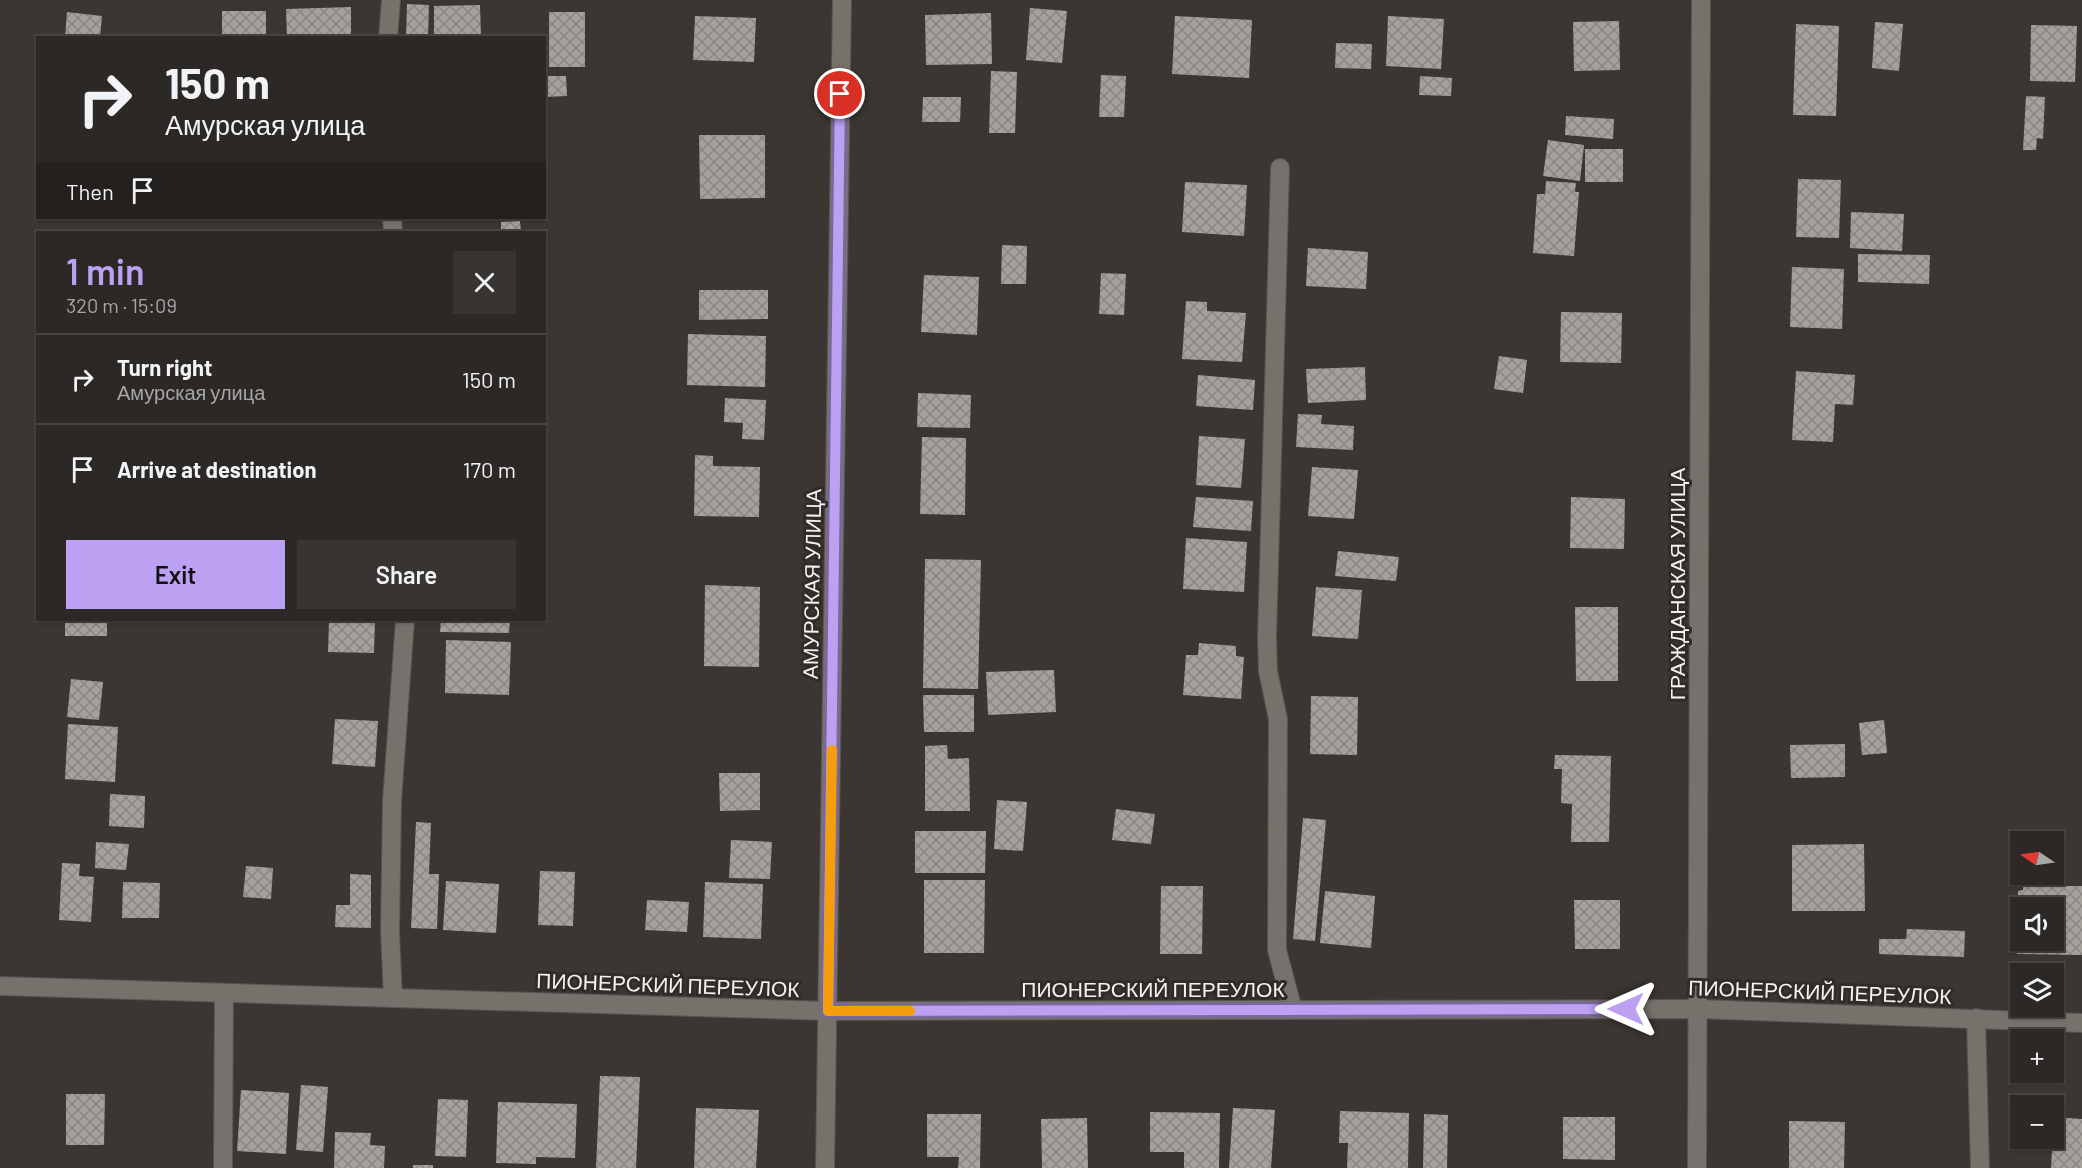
<!DOCTYPE html>
<meta charset="utf-8">
<style>
body{margin:0;font-family:Barlow,sans-serif;background:#383432;color:#f1f3f6;height:100vh;display:flex;flex-direction:column;font-size:22px;white-space:nowrap}
*{box-sizing:border-box;margin:0}
p{font-size:20px;color:#a6a6a7}
.icon{flex:none;width:33px;height:33px;fill:none;stroke:currentColor;stroke-width:2;stroke-linecap:round;stroke-linejoin:round}
.map{position:relative;flex:1;overflow:hidden}
.panel{position:absolute;left:36px;top:231px;width:510px;height:390px;display:flex;flex-direction:column;background:#2c2826;border-radius:0px;box-shadow:0 2px 4px #0004,0 0 0 2px #484443}
.panel>*{flex:none}
.top-card{position:absolute;left:36px;top:36px;width:510px;height:183px;border-radius:0px;box-shadow:0 2px 4px #0004,0 0 0 2px #484443;background:#2c2826;color:#f1f3f6;overflow:hidden}
.needle{width:39px;rotate:283deg}
.controls{position:absolute;left:2010px;top:831px;display:grid;gap:12px}
.controls a{display:grid;place-items:center;width:54px;height:54px;border-radius:0px;background:#2c2826;box-shadow:0 2px 4px #0004,0 0 0 2px #484443;font-size:30px}
.pin{position:absolute;display:grid;place-items:center;width:51px;height:51px;color:#fff;margin:-26px;border:3px solid #fff;border-radius:50%;box-shadow:0 2px 6px #0007}
.me{position:absolute;width:66px;margin:-33px;rotate:270deg;stroke-linejoin:round;filter:drop-shadow(0 0 4px #0008)}
.turn{display:flex;align-items:center;gap:21px;height:126px;padding:0 30px;font-size:27px}
.turn .icon{width:78px;height:78px;stroke-width:2.5}
.turn b{display:block;font-size:42px;line-height:51px}
.then{display:flex;align-items:center;height:57px;padding:0 30px;background:#0003;gap:12px;font-size:22px}
.round{display:grid;place-items:center;flex:none;width:63px;height:63px;border-radius:0px;background:#383432}
.head{display:flex;align-items:center;justify-content:space-between;height:102px;padding:0 30px}
h1{font-size:36px;font-weight:600;line-height:45px;color:#bca0f2}
.cta{display:flex;gap:12px;margin-top:auto;padding:12px 30px}
.cta a{flex:1;height:69px;border-radius:0px;background:#bca0f2;color:#111;font-size:24px;font-weight:600;line-height:69px;text-align:center}
.cta a+a{background:#383432;color:#f1f3f6}
ul{padding:0;list-style:none}
li{display:flex;align-items:center;gap:18px;height:90px;padding:0 30px;border-top:2px solid #484443}
li div{flex:1}
li b{display:block;font-size:22px}
li em{font-style:normal}
.map>svg:first-child{display:block}
.building{fill:url(#building-cross-hatch);fill-rule:evenodd}
.lines{fill:none;stroke-linecap:round;stroke-linejoin:round}
.lane-casing{stroke:#595451;stroke-width:20}
.street-casing{stroke:#595451;stroke-width:20}
.lane{stroke:#77716c;stroke-width:18}
.street{stroke:#77716c;stroke-width:18}
.route-casing{stroke:#7a689d;stroke-width:15}
.route{stroke:#bca0f2;stroke-width:10}
.slow{stroke:#f59e0b;stroke-width:10}
.labels{text-anchor:middle;dominant-baseline:central;stroke-width:6;stroke-linejoin:round;paint-order:stroke}
.street-label{font-size:21px;fill:#f6f2ef;stroke:#312c28}
</style>
<div class="map">
<svg width="2082" height="1168" viewBox="0 0 2082 1168">
<defs>
<pattern id="building-cross-hatch" width="8" height="8" patternUnits="userSpaceOnUse" patternTransform="scale(1.5)"><rect width="8" height="8" fill="#a6a09a"/><path d="M0 0l8 8M0 8l8-8" fill="none" stroke="#8a8681"/></pattern>
</defs>
<rect width="100%" height="100%" fill="#3b3632"/>
<g class="building">
<polygon points="407,4 429,5 428,38 406,38"/>
<polygon points="480,5 481,38 434,38 434,6"/>
<polygon points="351,7 351,38 287,38 286,9"/>
<polygon points="1030,8 1067,11 1062,63 1026,60"/>
<rect x="222" y="11" width="44" height="27"/>
<polygon points="67,12 102,16 100,38 65,38"/>
<rect x="549" y="12" width="36" height="55"/>
<polygon points="991,13 992,64 926,65 925,15"/>
<polygon points="695,16 756,18 754,62 693,60"/>
<polygon points="1175,16 1252,20 1249,78 1172,74"/>
<polygon points="1388,16 1444,19 1441,69 1386,66"/>
<polygon points="1619,21 1620,70 1574,71 1573,22"/>
<polygon points="1875,22 1903,24 1899,71 1872,68"/>
<polygon points="1796,24 1839,26 1836,116 1793,115"/>
<polygon points="2031,25 2077,26 2075,82 2030,81"/>
<polygon points="1336,43 1372,44 1371,69 1335,68"/>
<polygon points="991,71 1017,72 1015,133 989,133"/>
<polygon points="1101,75 1126,76 1124,117 1099,117"/>
<polygon points="544,76 566,76 567,96 544,97"/>
<polygon points="1420,76 1452,78 1451,96 1419,95"/>
<polygon points="2026,96 2045,97 2043,139 2037,138 2036,150 2023,150"/>
<polygon points="923,97 961,97 960,122 922,122"/>
<polygon points="1566,116 1614,119 1613,139 1565,135"/>
<polygon points="699,135 765,135 765,198 700,199"/>
<polygon points="1548,140 1584,145 1580,181 1543,176"/>
<rect x="1585" y="149" width="38" height="33"/>
<polygon points="1798,179 1841,180 1839,238 1796,237"/>
<polygon points="1546,181 1576,183 1575,192 1579,192 1574,256 1533,253 1537,194 1545,194"/>
<polygon points="1185,182 1247,185 1244,236 1182,232"/>
<polygon points="1851,212 1904,214 1902,251 1850,248"/>
<polygon points="520,221 521,232 501,232 501,222"/>
<rect x="311" y="230" width="34" height="2"/>
<polygon points="1002,245 1027,246 1026,284 1001,284"/>
<polygon points="1308,248 1368,252 1366,289 1306,286"/>
<polygon points="1858,254 1930,255 1929,284 1858,282"/>
<polygon points="1792,267 1844,269 1842,329 1790,327"/>
<polygon points="1101,273 1126,274 1124,315 1099,314"/>
<polygon points="924,275 979,277 977,335 921,332"/>
<polygon points="699,290 768,290 768,319 699,320"/>
<polygon points="1186,301 1207,302 1207,311 1246,313 1242,362 1182,359"/>
<polygon points="1561,312 1622,313 1621,363 1560,362"/>
<polygon points="688,334 766,336 765,387 687,385"/>
<polygon points="1499,356 1527,360 1523,393 1494,389"/>
<polygon points="1365,367 1366,400 1308,403 1306,369"/>
<polygon points="1796,371 1855,375 1853,405 1835,404 1833,442 1792,440"/>
<polygon points="1198,375 1255,380 1253,410 1196,406"/>
<polygon points="918,393 971,395 970,428 917,427"/>
<polygon points="725,398 766,400 764,440 742,439 743,423 724,422"/>
<polygon points="1298,414 1322,415 1321,424 1354,426 1353,450 1296,447"/>
<polygon points="1199,436 1245,439 1241,488 1196,485"/>
<polygon points="922,437 966,438 965,515 920,514"/>
<polygon points="695,455 713,456 713,466 760,467 759,517 694,516"/>
<polygon points="1312,467 1358,470 1354,519 1308,516"/>
<polygon points="1196,497 1253,501 1251,531 1193,527"/>
<polygon points="1571,497 1625,499 1624,549 1570,548"/>
<polygon points="1186,538 1247,542 1244,592 1183,589"/>
<polygon points="1338,551 1399,557 1396,581 1335,576"/>
<polygon points="925,559 981,560 978,689 923,688"/>
<polygon points="705,585 760,587 759,667 704,666"/>
<polygon points="1316,587 1362,590 1358,639 1312,636"/>
<polygon points="1575,607 1618,607 1618,681 1576,681"/>
<rect x="65" y="620" width="42" height="16"/>
<polygon points="329,620 375,620 374,653 328,652"/>
<polygon points="441,620 510,620 509,633 440,632"/>
<polygon points="446,640 511,642 509,695 445,693"/>
<polygon points="1199,643 1236,646 1236,656 1244,657 1241,699 1183,695 1186,655 1198,655"/>
<polygon points="1054,670 1056,712 988,715 986,672"/>
<polygon points="71,679 103,682 99,720 67,717"/>
<polygon points="923,695 974,695 974,732 924,732"/>
<polygon points="1311,696 1358,697 1357,755 1310,754"/>
<polygon points="335,719 378,721 375,767 332,764"/>
<polygon points="1884,720 1887,753 1862,755 1859,723"/>
<polygon points="68,724 118,727 115,782 65,779"/>
<polygon points="1845,744 1845,777 1791,778 1790,745"/>
<polygon points="947,745 948,759 969,758 970,811 925,811 925,746"/>
<polygon points="1555,755 1611,756 1609,842 1571,842 1572,804 1561,803 1562,769 1554,769"/>
<polygon points="719,773 760,773 760,810 720,811"/>
<polygon points="110,794 145,796 144,828 109,826"/>
<polygon points="997,800 1027,802 1023,851 994,849"/>
<polygon points="1116,809 1155,814 1151,844 1112,840"/>
<polygon points="1303,818 1326,820 1315,941 1293,939"/>
<polygon points="416,822 431,823 429,874 439,874 437,929 411,928"/>
<polygon points="915,831 986,831 985,873 915,873"/>
<polygon points="731,840 772,842 770,879 729,878"/>
<polygon points="96,842 129,844 126,870 95,868"/>
<polygon points="1864,844 1865,911 1792,911 1792,845"/>
<polygon points="62,863 80,864 79,876 94,877 91,922 59,920"/>
<polygon points="246,866 273,868 271,899 243,897"/>
<polygon points="540,871 575,872 573,926 538,925"/>
<polygon points="350,874 371,875 371,928 335,927 336,905 350,905"/>
<path d="M 2024,879 L 2059,879 L 2059,886 L 2082,886 L 2082,955 L 2017,954 L 2018,891 L 2023,890 ZM 2020,908 L 2054,908 L 2054,940 L 2020,940 Z"/>
<polygon points="924,880 985,880 984,953 924,953"/>
<polygon points="446,881 499,884 496,933 443,930"/>
<polygon points="123,882 160,883 159,918 122,918"/>
<polygon points="705,882 763,884 761,939 703,937"/>
<polygon points="1161,886 1203,886 1202,954 1160,954"/>
<polygon points="1325,891 1375,896 1371,948 1320,943"/>
<polygon points="647,900 689,902 687,932 645,930"/>
<polygon points="1574,900 1620,900 1620,949 1575,949"/>
<polygon points="1907,929 1965,931 1964,957 1879,954 1879,939 1906,939"/>
<polygon points="600,1076 640,1077 636,1168 596,1168"/>
<polygon points="301,1085 328,1087 323,1152 296,1150"/>
<polygon points="241,1090 289,1093 286,1154 237,1151"/>
<polygon points="66,1094 105,1094 104,1145 66,1145"/>
<polygon points="438,1099 468,1100 466,1157 435,1156"/>
<polygon points="498,1102 577,1104 575,1158 536,1157 536,1164 496,1163"/>
<polygon points="696,1108 759,1110 756,1168 694,1168"/>
<polygon points="1233,1108 1275,1110 1271,1168 1229,1168"/>
<polygon points="1340,1111 1409,1113 1408,1168 1347,1168 1348,1143 1339,1143"/>
<polygon points="1150,1112 1220,1113 1219,1168 1184,1168 1184,1152 1150,1152"/>
<polygon points="927,1114 981,1114 980,1168 958,1168 959,1157 927,1157"/>
<polygon points="1424,1114 1448,1115 1447,1168 1423,1168"/>
<polygon points="1563,1117 1615,1117 1615,1160 1563,1159"/>
<polygon points="2054,1117 2082,1119 2082,1168 2051,1168"/>
<polygon points="1087,1118 1088,1168 1042,1168 1041,1119"/>
<polygon points="1789,1121 1845,1122 1844,1168 1789,1168"/>
<polygon points="335,1132 371,1133 370,1145 385,1146 384,1168 334,1168"/>
<rect x="413" y="1165" width="20" height="3"/>
</g>
<g class="lines">
<defs>
<g id="lane">
<polyline points="388,38 391,0"/>
<polyline points="1280,168 1267,638 1268,671 1278,719 1277,950 1293,1010"/>
<polyline points="392,218 393,232"/>
<polyline points="393,998 390,931 392,801 405,620"/>
<polyline points="1976,1018 1980,1168"/>
</g>
<g id="street">
<polyline points="0,986 828,1011 1697,1009 2082,1023"/>
<polyline points="223,1168 224,993"/>
<polyline points="825,1168 842,0"/>
<polyline points="1697,1168 1701,0"/>
</g>
</defs>
<use href="#lane" class="lane-casing"/>
<use href="#street" class="street-casing"/>
<use href="#lane" class="lane"/>
<use href="#street" class="street"/>
</g>
<g class="lines">
<defs>
<polyline id="route" points="840,94 828,1011 1626,1009"/>
</defs>
<use href="#route" class="route-casing"/>
<use href="#route" class="route"/>
<polyline class="slow" points="832,750 828,1011 910,1011"/>
</g>
<g class="labels">
<g class="street-label">
<text transform="translate(811 584) rotate(-89)">АМУРСКАЯ УЛИЦА</text>
<text transform="translate(1676 584) rotate(-90)">ГРАЖДАНСКАЯ УЛИЦА</text>
<text transform="translate(668 984) rotate(2)">ПИОНЕРСКИЙ ПЕРЕУЛОК</text>
<text x="1153" y="988">ПИОНЕРСКИЙ ПЕРЕУЛОК</text>
<text transform="translate(1820 991) rotate(2)">ПИОНЕРСКИЙ ПЕРЕУЛОК</text>
</g>
</g>
</svg>
<div class="controls">
<a><svg class="needle" viewBox="-14 -14 28 28"><path d="M0-13l5 13h-10z" fill="#e53935"/><path d="M0 13l5-13h-10z" fill="#a6a6a7"/></svg></a>
<a><svg class="icon" aria-label="sound" viewBox="0 0 24 24"><path d="M4 9h4l5-4v14l-5-4H4zM17 9q2 3 0 6"/></svg></a>
<a><svg class="icon" aria-label="layers" viewBox="0 0 24 24"><path d="M12 4l9 5-9 5-9-5zM3 14l9 5 9-5"/></svg></a>
<a>+</a>
<a>−</a>
</div>
<div class="pin" style="left:840px;top:94px;background:#d93025"><svg class="icon" aria-label="arrive" viewBox="0 0 24 24"><path d="M6 21V4h12l-3 4 3 4H6"/></svg></div>
<svg class="me" style="left:1626px;top:1009px" viewBox="-20 -20 40 40"><path d="M0-17L14 15 0 8-14 15z" fill="#bca0f2" stroke="#fff" stroke-width="4"/></svg>
<div class="top-card">
<div class="turn"><svg class="icon" aria-label="right" viewBox="0 0 24 24"><path d="M7 20v-9h11M14 6l5 5-5 5"/></svg><div><b>150 m</b>Амурская улица</div></div>
<div class="then">Then<svg class="icon" aria-label="arrive" viewBox="0 0 24 24"><path d="M6 21V4h12l-3 4 3 4H6"/></svg></div>
</div>
<section class="panel">
<div class="head"><div><h1>1 min</h1><p>320 m · 15:09</p></div><a class="round"><svg class="icon" aria-label="close" viewBox="0 0 24 24"><path d="M6 6l12 12M18 6L6 18"/></svg></a></div>
<ul>
<li><svg class="icon" aria-label="right" viewBox="0 0 24 24"><path d="M7 20v-9h11M14 6l5 5-5 5"/></svg><div><b>Turn right</b><p>Амурская улица</p></div><em>150 m</em></li>
<li><svg class="icon" aria-label="arrive" viewBox="0 0 24 24"><path d="M6 21V4h12l-3 4 3 4H6"/></svg><div><b>Arrive at destination</b></div><em>170 m</em></li>
</ul>
<div class="cta"><a>Exit</a><a>Share</a></div>
</section>
</div>
